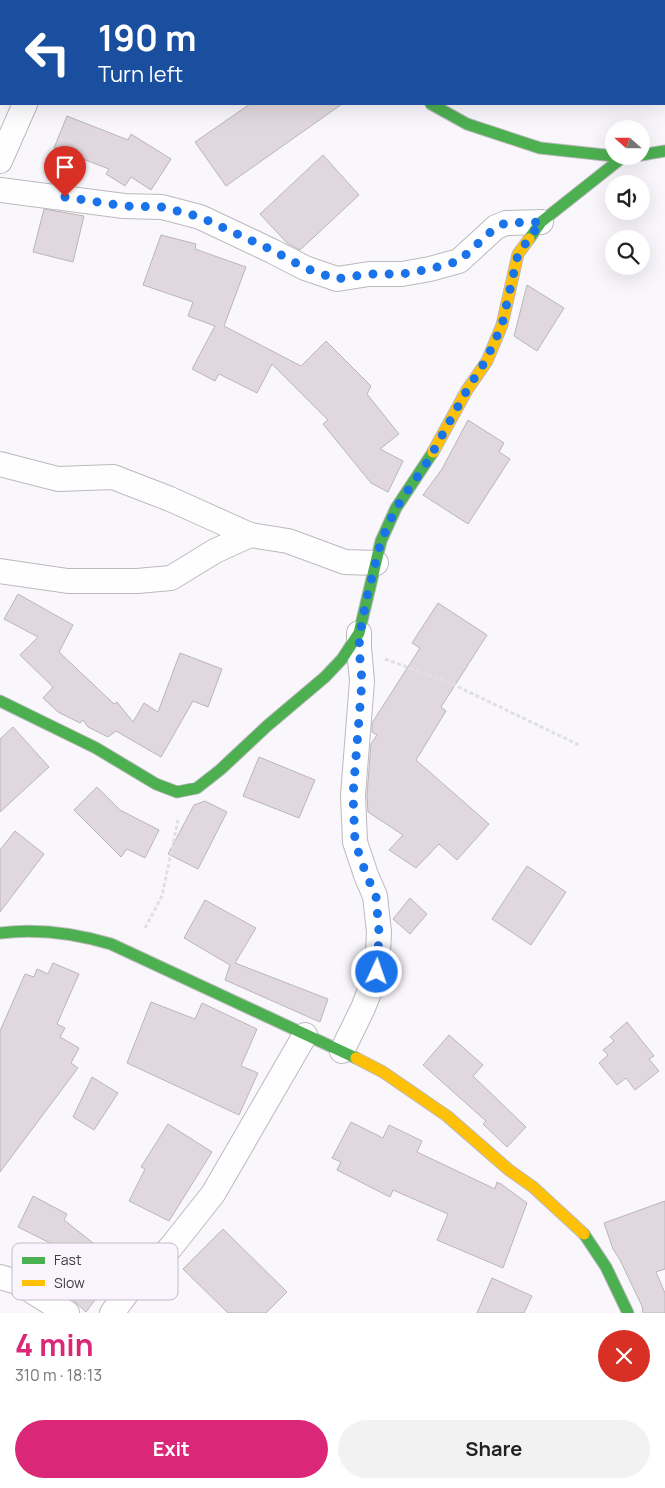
<!DOCTYPE html>
<meta charset="utf-8">
<style>
body{margin:0;font-family:Manrope,sans-serif;background:#f2f2f2;color:#222;height:100vh;display:flex;flex-direction:column;font-size:19px;white-space:nowrap}
*{box-sizing:border-box;margin:0}
p{font-size:16px;color:#767676}
.icon{flex:none;width:28px;height:28px;fill:none;stroke:currentColor;stroke-width:2;stroke-linecap:round;stroke-linejoin:round}
.map{position:relative;height:1313px;overflow:hidden}
.drawer{display:flex;flex-direction:column;background:#fff;flex:1}
.drawer>*{flex:none}
.guide{position:absolute;left:0px;top:0px;width:665px;height:105px;box-shadow:0 5px 20px #0002;background:#1a4fa0;color:#fff;overflow:hidden}
.needle{width:32px;rotate:291deg}
.tools{position:absolute;left:605px;top:120px;display:grid;gap:10px}
.tools a{display:grid;place-items:center;width:45px;height:45px;border-radius:50%;background:#fff;box-shadow:0 5px 20px #0002;font-size:25px}
.pin{position:absolute;display:grid;place-items:center;width:42px;height:42px;color:#fff;margin:-51px -21px;border-radius:50% 50% 50% 0;rotate:-45deg;box-shadow:0 0 5px #0007}
.pin .icon{rotate:45deg}
.me{position:absolute;width:55px;margin:-28px;rotate:3deg;stroke-linejoin:round;filter:drop-shadow(0 0 4px #0008)}
.turn{display:flex;align-items:center;gap:18px;height:105px;padding:0 15px;font-size:22px}
.turn .icon{width:65px;height:65px;stroke-width:2.5}
.turn b{display:block;font-size:35px;line-height:42px}
.round{display:grid;place-items:center;flex:none;width:52px;height:52px;border-radius:26px;background:#f2f2f2}
.summary{display:flex;align-items:center;justify-content:space-between;height:85px;padding:0 15px}
h1{font-size:30px;font-weight:700;line-height:38px;color:#db2777}
.primary-button{display:flex;gap:10px;margin-top:auto;padding:10px 15px}
.primary-button a{flex:1;height:58px;border-radius:30px;background:#db2777;color:#fff;font-size:20px;font-weight:700;line-height:58px;text-align:center}
.primary-button a+a{background:#f2f2f2;color:#222}
.map>svg:first-child{display:block}
.building{fill:#e1d8dd;stroke:#b9b6b8}
.lines{fill:none;stroke-linecap:round;stroke-linejoin:round}
.lane-casing{stroke:#bcb9bd;stroke-width:14}
.street-casing{stroke:#bcb9bd;stroke-width:26}
.fast-casing{stroke:#bcb9bd;stroke-width:13}
.slow-casing{stroke:#bcb9bd;stroke-width:13}
.path{stroke:#e0e0e2;stroke-width:3;stroke-dasharray:4 2.5;stroke-linecap:butt}
.lane{stroke:#fefeff;stroke-width:12}
.street{stroke:#fefeff;stroke-width:24}
.fast{stroke:#4caf50;stroke-width:11}
.slow{stroke:#ffc107;stroke-width:11}
.route{stroke:#1a73e8;stroke-width:9;stroke-dasharray:0 16.2}
.key{fill:#faf4ff;stroke:#c1bcc5;stroke-width:1}
.key-label{font-size:14px;fill:#3d3a3f}
</style>
<div class="map">
<svg width="665" height="1313" viewBox="0 0 665 1313">
<rect width="100%" height="100%" fill="#faf7fc"/>
<g class="building">
<polygon points="250,104 342,104 226,186 195,142"/>
<polygon points="67,116 128,140 131,134 171,159 151,190 131,177 125,186 106,174 109,169 54,148"/>
<polygon points="323,155 359,195 300,250 287,243 260,214"/>
<polygon points="44,209 84,216 73,262 33,252"/>
<polygon points="161,235 196,244 195,249 246,267 224,326 301,366 326,341 371,386 367,394 399,434 380,449 403,461 388,492 371,483 323,424 328,420 272,364 257,393 219,374 215,381 192,369 215,326 188,316 193,302 143,285"/>
<polygon points="527,285 564,308 537,351 514,336"/>
<polygon points="468,420 504,443 499,452 510,459 468,524 423,495 442,469"/>
<polygon points="18,594 73,625 59,652 114,704 117,702 133,722 144,703 158,712 180,653 222,669 208,707 193,701 161,757 116,731 108,737 88,727 83,720 80,723 58,712 43,698 53,687 20,655 38,637 4,619"/>
<polygon points="438,603 487,635 441,707 446,711 416,760 489,824 457,860 439,844 416,868 389,850 403,835 368,812 367,795 371,744 377,735 372,732 372,723 420,648 412,643"/>
<polygon points="13,727 49,767 0,812 0,739"/>
<polygon points="259,757 315,780 299,818 243,796"/>
<polygon points="97,787 120,810 159,830 145,858 127,849 121,857 74,810"/>
<polygon points="205,801 227,812 198,869 168,854 194,805"/>
<polygon points="15,831 44,854 0,912 0,850"/>
<polygon points="527,866 566,892 531,945 492,919"/>
<polygon points="410,898 427,914 410,934 393,919"/>
<polygon points="205,900 256,928 235,963 328,999 320,1022 225,980 230,965 184,938"/>
<polygon points="53,963 79,974 57,1024 65,1028 60,1037 79,1048 71,1063 78,1068 0,1172 0,1031 25,974 34,977 37,969 48,974"/>
<polygon points="151,1002 195,1019 202,1003 257,1029 241,1066 258,1073 239,1115 127,1063"/>
<polygon points="627,1022 654,1056 649,1059 659,1071 635,1090 626,1078 617,1085 599,1063 608,1055 603,1050 614,1041 610,1037"/>
<polygon points="449,1035 483,1065 473,1076 526,1127 507,1147 483,1124 486,1121 423,1065"/>
<polygon points="92,1077 118,1093 94,1130 73,1117"/>
<polygon points="351,1122 383,1138 389,1125 422,1141 417,1152 495,1189 497,1182 501,1184 527,1203 503,1268 437,1240 448,1214 393,1190 390,1197 337,1170 341,1162 332,1158"/>
<polygon points="168,1124 212,1152 169,1221 129,1201 145,1169 141,1167"/>
<polygon points="33,1196 67,1214 64,1220 121,1265 86,1312 74,1301 45,1281 63,1257 59,1253 62,1249 18,1227"/>
<polygon points="665,1201 665,1269 656,1272 665,1293 665,1313 643,1313 642,1306 620,1260 613,1249 604,1223"/>
<polygon points="223,1229 287,1292 266,1313 228,1313 183,1269"/>
<polygon points="492,1278 532,1296 524,1313 477,1313"/>
</g>
<g class="lines">
<defs>
<g id="lane">
<polyline points="42,1 42,0"/>
<polyline points="0,45 1,46"/>
</g>
<g id="street">
<polyline points="70,1 71,0"/>
<polyline points="0,161 25,104"/>
<polyline points="0,190 124,206 162,207 200,217 272,251 305,268 337,279 369,274 402,274 430,269 459,261 496,227 506,223 541,222"/>
<polyline points="0,464 58,479 113,477 170,499 250,535"/>
<polyline points="0,571 68,581 137,581 171,578 215,551 250,535 288,541 345,562 376,563"/>
<polyline points="342,1051 363,1008 377,972 379,932 375,896 366,875 355,842 353,795 362,681 359,648 359,633"/>
<polyline points="0,1277 17,1282 67,1313"/>
<polyline points="112,1313 126,1294 171,1247 213,1194 305,1035"/>
</g>
<g id="fast">
<polyline points="431,104 467,124 540,148 614,156"/>
<polyline points="641,155 665,151"/>
<polyline points="529,239 541,222 623,157"/>
<polyline points="0,701 96,748 156,784 177,792 197,788 220,770 267,726 325,677 342,659 359,633 381,541 396,508 433,452"/>
<path d="M 0,933 C 39,928 74,933 111,944 L 356,1058"/>
<polyline points="584,1234 606,1267 628,1313"/>
</g>
<g id="slow">
<polyline points="288,0 289,1"/>
<polyline points="433,452 467,390 487,361 502,325 518,254 529,239"/>
<polyline points="356,1058 383,1072 447,1116 509,1170 533,1187 584,1234"/>
</g>
</defs>
<use href="#lane" class="lane-casing"/>
<use href="#street" class="street-casing"/>
<use href="#fast" class="fast-casing"/>
<use href="#slow" class="slow-casing"/>
<g class="path">
<polyline points="385,659 448,682 579,745"/>
<polyline points="145,928 162,896 178,820"/>
</g>
<use href="#lane" class="lane"/>
<use href="#street" class="street"/>
<use href="#fast" class="fast"/>
<use href="#slow" class="slow"/>
</g>
<g class="lines">
<polyline class="route" points="65,197 124,206 162,207 200,217 272,250 305,268 336,279 369,274 402,274 430,269 459,261 496,227 506,223 541,222 518,254 502,325 486,360 467,390 428,461 396,508 381,541 367,597 360,633 359,648 362,681 353,795 355,842 366,874 376,896 379,932 377,972"/>
</g>
<rect x="12" y="1243" width="166" height="57" rx="8" class="key"/>
<rect x="22" y="1257" width="23" height="7" fill="#4caf50"/>
<rect x="22" y="1280" width="23" height="6" fill="#ffc107"/>
<g class="key-label">
<text x="54" y="1265">Fast</text>
<text x="54" y="1288">Slow</text>
</g>
</svg>
<div class="tools">
<a><svg class="needle" viewBox="-14 -14 28 28"><path d="M0-13l5 13h-10z" fill="#e53935"/><path d="M0 13l5-13h-10z" fill="#767676"/></svg></a>
<a><svg class="icon" aria-label="sound" viewBox="0 0 24 24"><path d="M4 9h4l5-4v14l-5-4H4zM17 9q2 3 0 6"/></svg></a>
<a><svg class="icon" aria-label="search" viewBox="0 0 24 24"><circle cx="10" cy="10" r="6"/><path d="M15 15l6 6"/></svg></a>
</div>
<div class="pin" style="left:65px;top:197px;background:#d93025"><svg class="icon" aria-label="arrive" viewBox="0 0 24 24"><path d="M6 21V4h12l-3 4 3 4H6"/></svg></div>
<svg class="me" style="left:377px;top:972px" viewBox="-20 -20 40 40"><circle r="17" fill="#1a73e8" stroke="#fff" stroke-width="3"/><path d="M0-11L8 9 0 5-8 9z" fill="#fff"/></svg>
<div class="guide">
<div class="turn"><svg class="icon" aria-label="left" viewBox="0 0 24 24"><path d="M17 20v-9H6M10 6l-5 5 5 5"/></svg><div><b>190 m</b>Turn left</div></div>
</div>
</div>
<section class="drawer">
<div class="summary"><div><h1>4 min</h1><p>310 m · 18:13</p></div><a class="round" style="background:#d93025;color:#fff"><svg class="icon" aria-label="close" viewBox="0 0 24 24"><path d="M6 6l12 12M18 6L6 18"/></svg></a></div>
<div class="primary-button"><a>Exit</a><a>Share</a></div>
</section>
